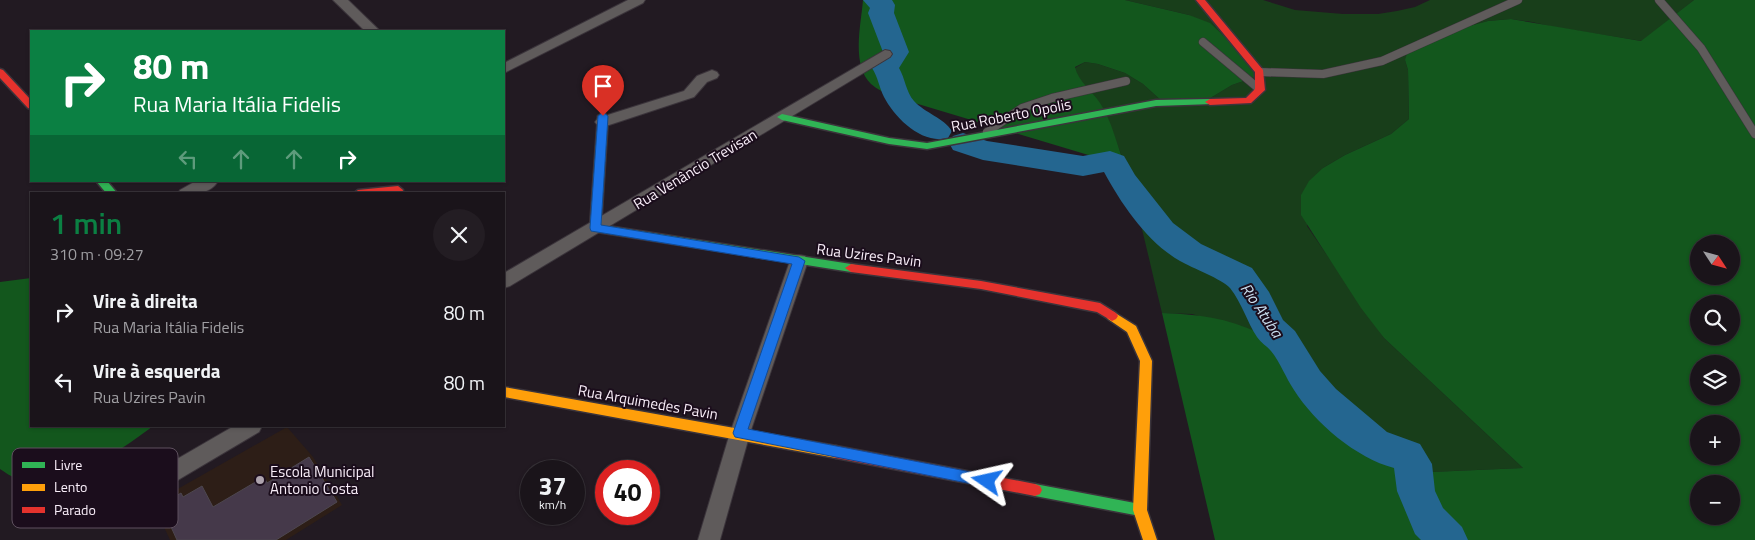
<!DOCTYPE html>
<html lang="pt">
<meta charset="utf-8">
<style>
body{margin:0;font-family:"Titillium Web",sans-serif;background:#231d23;color:#f1f3f6;height:100vh;display:flex;flex-direction:column;font-size:19px;white-space:nowrap}
*{box-sizing:border-box;margin:0}
p{font-size:16px;color:#9f9ea2}
.icon{flex:none;width:28px;height:28px;fill:none;stroke:currentColor;stroke-width:2;stroke-linecap:round;stroke-linejoin:round}
.map{position:relative;flex:1;overflow:hidden}
.sheet{position:absolute;left:30px;top:192px;width:475px;height:235px;display:flex;flex-direction:column;background:#1a141a;border-radius:0px;box-shadow:0 1px 4px #0004,0 0 0 1px #383339}
.sheet>*{flex:none}
.banner{position:absolute;left:30px;top:30px;width:475px;height:152px;border-radius:0px;box-shadow:0 1px 4px #0004,0 0 0 1px #383339;background:#0b8043;color:#fff;overflow:hidden}
.needle{width:32px;rotate:126deg}
.buttons{position:absolute;left:1690px;top:235px;display:grid;gap:10px}
.buttons a{display:grid;place-items:center;width:50px;height:50px;border-radius:50%;background:#1a141a;box-shadow:0 1px 4px #0004,0 0 0 1px #383339;font-size:25px}
.speed{position:absolute;left:520px;top:460px;display:flex;gap:10px;font-size:25px;font-weight:700;text-align:center}
.speed>*{display:grid;place-content:center;width:65px;height:65px;border-radius:50%;background:#1a141a;box-shadow:0 1px 4px #0004,0 0 0 1px #383339;line-height:1}
.speed small{font-size:12px;font-weight:400}
.speed .limit{border:8px solid #d22;background:#fff;color:#111}
.pin{position:absolute;display:grid;place-items:center;width:42px;height:42px;color:#fff;margin:-51px -21px;border-radius:50% 50% 50% 0;rotate:-45deg;box-shadow:0 0 5px #0007}
.pin .icon{rotate:45deg}
.me{position:absolute;width:55px;margin:-28px;rotate:281deg;stroke-linejoin:round;filter:drop-shadow(0 0 4px #0008)}
.turn{display:flex;align-items:center;gap:18px;height:105px;padding:0 20px;font-size:22px}
.turn .icon{width:65px;height:65px;stroke-width:2.5}
.turn b{display:block;font-size:35px;line-height:42px}
.lanes{display:flex;align-items:center;height:48px;padding:0 20px;background:#0003;justify-content:center;gap:25px;direction:ltr}
.lanes .off{opacity:.35}
.round{display:grid;place-items:center;flex:none;width:52px;height:52px;border-radius:26px;background:#231d23}
.overview{display:flex;align-items:center;justify-content:space-between;height:85px;padding:0 20px}
h1{font-size:30px;font-weight:600;line-height:38px;color:#0b8043}
ul{padding:0;list-style:none}
li{display:flex;align-items:center;gap:15px;height:70px;padding:0 20px}
li div{flex:1}
li b{display:block;font-size:19px}
li em{font-style:normal}
.map>svg:first-child{display:block}
.education{fill:#2d1e17}
.green{fill:#183e1a}
.forest{fill:#13571d;fill-rule:evenodd}
.lines{fill:none;stroke-linecap:round;stroke-linejoin:round}
.river{fill:#246690;fill-rule:evenodd}
.building{fill:#45394a;stroke:#4d474f}
.lane-casing{stroke:#3b343b;stroke-width:9}
.street-casing{stroke:#3b343b;stroke-width:2}
.fast-casing{stroke:#3b343b;stroke-width:3}
.slow-casing{stroke:#3b343b;stroke-width:3}
.jam-casing{stroke:#3b343b;stroke-width:3}
.lane{stroke:#5f5b5b;stroke-width:8}
.street{fill:#5f5b5b;fill-rule:evenodd}
.fast{fill:#30b455;fill-rule:evenodd}
.slow{fill:#ff9f0a;fill-rule:evenodd}
.jam{fill:#e5322d;fill-rule:evenodd}
.route{fill:#1a73e8;stroke:#114b97}
.poi-dot{fill:#aea4ae;stroke:#1b0d1c;stroke-width:2}
.labels{text-anchor:middle;dominant-baseline:central;stroke-width:4;stroke-linejoin:round;paint-order:stroke}
.street-label{font-size:15px;fill:#f9eef9;stroke:#1b0d1c}
.poi-label{font-size:15px;fill:#f9eef9;stroke:#1b0d1c;text-anchor:start}
.water-label{font-size:16px;font-style:italic;fill:#c9deee;stroke:#1b0d1c}
.key{fill:#1b0d1c;stroke:#5e505e;stroke-width:1}
.key-label{font-size:14px;fill:#f9eef9}
</style>
<div class="map">
<svg width="1755" height="540" viewBox="0 0 1755 540">
<rect width="100%" height="100%" fill="#221a22"/>
<polygon class="education" points="287,427 313,457 342,505 286,540 170,540 153,503"/>
<path class="green" d="M 1125,0 L 1263,0 L 1295,10 L 1343,14 L 1378,14 L 1397,11 L 1415,7 L 1430,0 L 1694,0 L 1642,41 L 1554,27 L 1532,22 L 1511,19 L 1488,21 L 1469,26 L 1405,60 L 1408,70 L 1409,119 L 1391,134 L 1345,155 L 1323,168 L 1307,226 L 1384,338 L 1523,468 L 1431,472 L 1259,333 L 1192,314 L 1162,313 C 1146,249 1134,183 1109,122 C 1101,102 1079,85 1075,68 L 1085,62 L 1098,64 L 1125,73 L 1143,84 L 1164,103 L 1197,106 L 1232,85 L 1264,74 L 1189,15 Z"/>
<g class="forest">
<path d="M 863,0 L 1125,0 L 1189,15 L 1210,23 L 1264,74 L 1232,85 L 1197,106 L 1164,103 L 1143,84 L 1125,73 L 1098,64 L 1085,62 L 1075,67 C 1078,81 1092,91 1100,103 C 1112,121 1117,145 1125,166 L 918,104 C 903,99 883,95 871,84 C 851,64 861,25 863,0 Z"/>
<path d="M 1694,0 L 1755,0 L 1755,540 L 1215,540 L 1162,313 C 1196,314 1228,318 1259,333 L 1431,472 L 1523,468 L 1384,338 L 1361,308 L 1301,215 L 1301,195 L 1309,181 L 1323,168 L 1345,155 L 1391,134 L 1409,119 L 1408,70 L 1405,60 L 1408,51 L 1469,26 L 1488,21 L 1511,19 L 1641,41 ZM 1699,244 L 1731,244 L 1731,276 L 1699,276 ZM 1699,304 L 1731,304 L 1731,336 L 1699,336 ZM 1699,364 L 1731,364 L 1731,396 L 1699,396 ZM 1699,424 L 1731,424 L 1731,456 L 1699,456 ZM 1699,484 L 1731,484 L 1731,516 L 1699,516 Z"/>
<path d="M 31,278 L 31,426 L 153,426 C 128,445 66,489 35,485 C 22,483 10,476 0,469 L 0,282 Z"/>
</g>
<g class="lines">
<g class="river">
<path d="M 863,0 L 892,0 L 895,5 L 894,13 L 909,52 L 899,68 C 905,78 906,92 914,101 C 925,113 944,118 952,131 L 948,138 C 922,145 895,118 884,97 C 879,87 878,77 872,68 L 883,52 L 868,13 L 870,8 Z"/>
<path d="M 963,133 L 987,141 L 1083,156 L 1110,151 L 1124,156 L 1135,175 L 1173,223 L 1201,244 L 1252,268 L 1269,292 L 1283,320 L 1295,331 L 1320,371 L 1336,389 L 1387,432 L 1420,444 L 1432,464 L 1435,491 L 1443,508 L 1462,527 L 1468,540 L 1421,540 L 1415,534 L 1397,491 L 1394,468 C 1356,458 1315,423 1294,390 C 1286,378 1280,362 1271,351 C 1267,346 1261,343 1257,337 C 1247,322 1242,303 1230,288 C 1222,279 1192,268 1180,261 C 1147,242 1122,205 1104,172 L 1083,176 L 983,160 L 953,150 L 949,143 L 953,136 Z"/>
</g>
</g>
<polygon class="building" points="309,457 337,502 276,540 177,540 161,505 181,493 183,497 202,486 213,507 264,477 267,483"/>
<g class="lines">
<defs>
<g id="lane">
<polyline points="1659,0 1701,48 1755,134"/>
<polyline points="1203,42 1258,88"/>
<polyline points="1260,72 1323,74 1382,61 1518,0"/>
<polyline points="987,132 1022,108 1052,98 1126,81"/>
</g>
<g id="street">
<polygon points="333,0 348,0 380,31 365,31"/>
<polygon points="628,0 645,0 643,3 504,73 504,63"/>
<polygon points="885,50 890,51 892,54 890,57 510,286 504,288 504,273"/>
<polygon points="712,70 717,72 719,75 717,78 707,82 694,97 603,127 598,126 595,122 598,118 684,91 697,76"/>
<path d="M 196,181 L 218,181 C 210,195 192,194 178,194 L 180,190 Z"/>
<polygon points="799,255 805,256 808,261 750,433 720,540 698,540 730,433 790,261 793,256"/>
<polygon points="234,426 262,426 259,432 129,509 122,512 115,509 111,502 115,495"/>
</g>
<g id="fast">
<polygon points="1210,99 1215,102 1213,104 1156,106 927,149 889,144 782,120 777,117 782,114 889,138 927,143 1156,100"/>
<polygon points="603,113 608,116 601,225 851,264 855,265 857,268 855,271 851,272 591,231 590,228 598,116"/>
<polygon points="96,181 107,181 118,194 107,194"/>
<polygon points="1035,484 1140,504 1145,506 1147,510 1145,514 1140,516 1035,496 1030,494 1028,490 1030,486"/>
</g>
<g id="slow">
<polygon points="1112,311 1136,326 1152,361 1147,510 1157,540 1143,540 1133,510 1140,361 1127,332 1108,319 1106,316 1108,313"/>
<polygon points="504,387 836,446 841,448 843,452 841,456 836,458 504,397"/>
</g>
<g id="jam">
<polygon points="1196,0 1205,0 1263,70 1265,90 1251,103 1210,105 1205,102 1210,99 1246,98 1255,89 1255,72"/>
<polygon points="0,69 3,70 31,100 31,109 28,108 0,78"/>
<polygon points="398,186 403,190 402,194 353,194 358,190"/>
<polygon points="851,264 981,281 1100,303 1116,313 1118,316 1116,319 1112,321 1097,312 981,289 851,272 845,268"/>
<polygon points="836,446 1035,484 1040,486 1042,490 1040,494 1035,496 836,458 831,456 829,452 831,448"/>
</g>
</defs>
<use href="#lane" class="lane-casing"/>
<use href="#street" class="street-casing"/>
<use href="#fast" class="fast-casing"/>
<use href="#slow" class="slow-casing"/>
<use href="#jam" class="jam-casing"/>
<use href="#lane" class="lane"/>
<use href="#street" class="street"/>
<use href="#fast" class="fast"/>
<use href="#slow" class="slow"/>
<use href="#jam" class="jam"/>
</g>
<polygon class="route" points="603,112 608,116 601,225 799,257 805,261 748,429 987,475 992,476 994,481 992,485 987,487 735,437 733,433 792,264 591,231 590,228 598,116"/>
<circle class="poi-dot" cx="260" cy="480" r="5"/>
<g class="labels">
<g class="street-label">
<text transform="translate(1011 115) rotate(-11)">Rua Roberto Opolis</text>
<text transform="translate(695 169) rotate(-31)">Rua Venâncio Trevisan</text>
<text transform="translate(869 255) rotate(7)">Rua Uzires Pavin</text>
<text transform="translate(648 402) rotate(10)">Rua Arquimedes Pavin</text>
</g>
<g class="poi-label">
<text x="270" y="471">Escola Municipal<tspan x="270" dy="17">Antonio Costa</tspan></text>
</g>
<g class="water-label">
<text transform="translate(1262 310) rotate(56)">Rio Atuba</text>
</g>
</g>
<rect x="12" y="448" width="166" height="80" rx="8" class="key"/>
<rect x="22" y="462" width="23" height="6" fill="#30b455"/>
<rect x="22" y="484" width="23" height="7" fill="#ff9f0a"/>
<rect x="22" y="507" width="23" height="6" fill="#e5322d"/>
<g class="key-label">
<text x="54" y="470">Livre</text>
<text x="54" y="492">Lento</text>
<text x="54" y="515">Parado</text>
</g>
</svg>
<div class="buttons">
<a><svg class="needle" viewBox="-14 -14 28 28"><path d="M0-13l5 13h-10z" fill="#e53935"/><path d="M0 13l5-13h-10z" fill="#9f9ea2"/></svg></a>
<a><svg class="icon" aria-label="search" viewBox="0 0 24 24"><circle cx="10" cy="10" r="6"/><path d="M15 15l6 6"/></svg></a>
<a><svg class="icon" aria-label="layers" viewBox="0 0 24 24"><path d="M12 4l9 5-9 5-9-5zM3 14l9 5 9-5"/></svg></a>
<a>+</a>
<a>−</a>
</div>
<div class="speed"><div>37<small>km/h</small></div><div class="limit">40</div></div>
<div class="pin" style="left:603px;top:116px;background:#d93025"><svg class="icon" aria-label="arrive" viewBox="0 0 24 24"><path d="M6 21V4h12l-3 4 3 4H6"/></svg></div>
<svg class="me" style="left:987px;top:481px" viewBox="-20 -20 40 40"><path d="M0-17L14 15 0 8-14 15z" fill="#1a73e8" stroke="#fff" stroke-width="4"/></svg>
<div class="banner">
<div class="turn"><svg class="icon" aria-label="right" viewBox="0 0 24 24"><path d="M7 20v-9h11M14 6l5 5-5 5"/></svg><div><b>80 m</b>Rua Maria Itália Fidelis</div></div>
<div class="lanes"><svg class="icon off" aria-label="left" viewBox="0 0 24 24"><path d="M17 20v-9H6M10 6l-5 5 5 5"/></svg><svg class="icon off" aria-label="ahead" viewBox="0 0 24 24"><path d="M12 20V5M6 11l6-6 6 6"/></svg><svg class="icon off" aria-label="ahead" viewBox="0 0 24 24"><path d="M12 20V5M6 11l6-6 6 6"/></svg><svg class="icon" aria-label="right" viewBox="0 0 24 24"><path d="M7 20v-9h11M14 6l5 5-5 5"/></svg></div>
</div>
<section class="sheet">
<div class="overview"><div><h1>1 min</h1><p>310 m · 09:27</p></div><a class="round"><svg class="icon" aria-label="close" viewBox="0 0 24 24"><path d="M6 6l12 12M18 6L6 18"/></svg></a></div>
<ul>
<li><svg class="icon" aria-label="right" viewBox="0 0 24 24"><path d="M7 20v-9h11M14 6l5 5-5 5"/></svg><div><b>Vire à direita</b><p>Rua Maria Itália Fidelis</p></div><em>80 m</em></li>
<li><svg class="icon" aria-label="left" viewBox="0 0 24 24"><path d="M17 20v-9H6M10 6l-5 5 5 5"/></svg><div><b>Vire à esquerda</b><p>Rua Uzires Pavin</p></div><em>80 m</em></li>
</ul>
</section>
</div>
